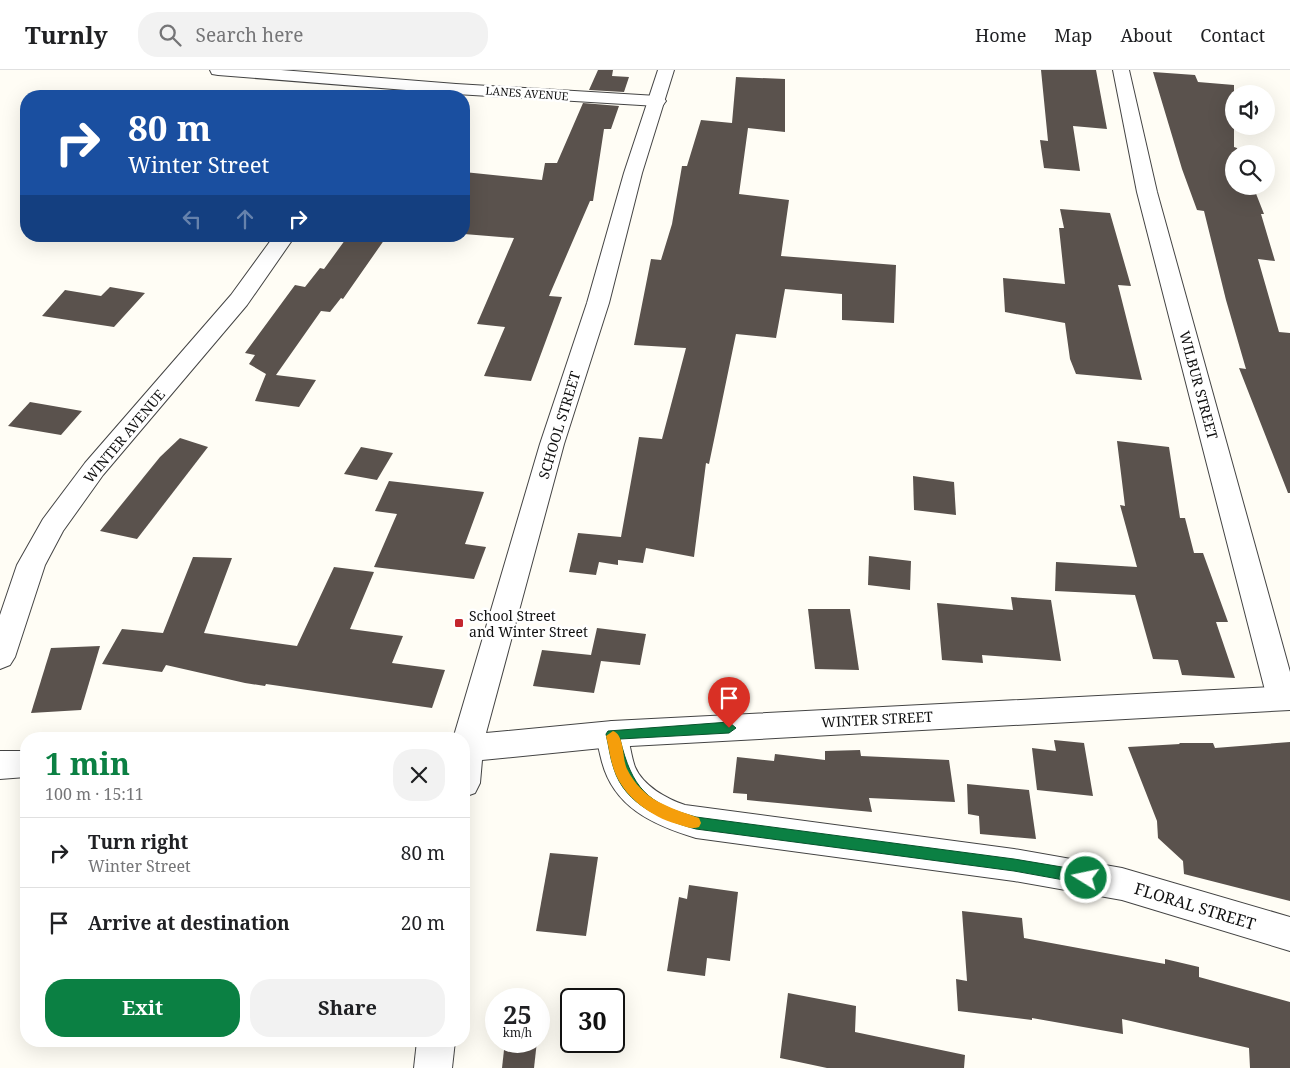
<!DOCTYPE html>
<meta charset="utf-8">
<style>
body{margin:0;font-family:"Noto Serif",serif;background:#f2f2f2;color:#202124;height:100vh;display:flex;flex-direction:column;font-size:19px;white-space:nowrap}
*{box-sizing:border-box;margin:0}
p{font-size:16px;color:#757577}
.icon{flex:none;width:28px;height:28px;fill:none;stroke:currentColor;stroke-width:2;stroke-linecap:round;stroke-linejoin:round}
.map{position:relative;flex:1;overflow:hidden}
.side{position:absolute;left:20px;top:662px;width:450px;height:315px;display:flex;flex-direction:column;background:#fff;border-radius:20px;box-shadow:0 5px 20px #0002}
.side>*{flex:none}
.banner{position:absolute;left:20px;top:20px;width:450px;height:152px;border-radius:20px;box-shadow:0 5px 20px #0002;background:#1a4fa0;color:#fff;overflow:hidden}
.fabs{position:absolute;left:1225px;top:15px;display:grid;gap:10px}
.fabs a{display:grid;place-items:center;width:50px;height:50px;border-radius:50%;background:#fff;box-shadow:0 5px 20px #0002;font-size:25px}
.speed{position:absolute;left:485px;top:918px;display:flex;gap:10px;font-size:25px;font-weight:700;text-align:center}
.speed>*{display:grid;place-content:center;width:65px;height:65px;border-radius:50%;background:#fff;box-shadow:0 5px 20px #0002;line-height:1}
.speed small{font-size:12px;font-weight:400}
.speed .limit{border:2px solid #111;border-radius:8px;background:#fff;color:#111}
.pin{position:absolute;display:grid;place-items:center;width:42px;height:42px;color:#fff;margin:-51px -21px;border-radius:50% 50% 50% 0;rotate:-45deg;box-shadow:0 0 5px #0007}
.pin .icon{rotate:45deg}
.me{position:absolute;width:55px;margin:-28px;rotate:280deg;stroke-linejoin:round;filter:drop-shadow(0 0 4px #0008)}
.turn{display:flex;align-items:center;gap:18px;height:105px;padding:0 25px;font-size:22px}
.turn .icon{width:65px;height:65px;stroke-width:2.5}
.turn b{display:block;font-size:35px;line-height:42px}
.lanes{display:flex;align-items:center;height:48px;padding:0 25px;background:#0003;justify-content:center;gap:25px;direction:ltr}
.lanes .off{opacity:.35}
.round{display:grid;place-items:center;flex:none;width:52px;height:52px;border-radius:20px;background:#f2f2f2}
.overview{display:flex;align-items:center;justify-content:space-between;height:85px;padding:0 25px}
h1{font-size:30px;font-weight:700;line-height:38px;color:#0b8043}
.action{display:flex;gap:10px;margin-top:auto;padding:10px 25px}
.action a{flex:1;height:58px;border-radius:20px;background:#0b8043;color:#fff;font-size:20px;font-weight:700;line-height:58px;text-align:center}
.action a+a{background:#f2f2f2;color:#202124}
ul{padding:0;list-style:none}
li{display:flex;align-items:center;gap:15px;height:70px;padding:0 25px;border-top:1px solid #e0e0e0}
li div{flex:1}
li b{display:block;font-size:19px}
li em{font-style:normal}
header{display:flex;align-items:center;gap:30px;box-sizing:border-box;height:70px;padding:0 25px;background:#fff;border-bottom:1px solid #e0e0e0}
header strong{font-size:24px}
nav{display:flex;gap:28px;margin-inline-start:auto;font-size:18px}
.search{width:350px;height:45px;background:#f2f2f2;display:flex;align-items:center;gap:12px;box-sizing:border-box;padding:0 18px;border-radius:20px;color:#757577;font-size:19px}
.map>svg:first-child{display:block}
.building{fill:#5a524d}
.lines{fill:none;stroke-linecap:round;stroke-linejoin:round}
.minor-casing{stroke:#444;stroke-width:2}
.tertiary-casing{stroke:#444;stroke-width:2}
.minor{fill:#fff;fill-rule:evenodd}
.tertiary{fill:#fff;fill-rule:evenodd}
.route{fill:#0b8043;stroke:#07532c}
.slow{fill:#f59e0b}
.poi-dot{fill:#c4262e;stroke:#fff;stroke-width:2}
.labels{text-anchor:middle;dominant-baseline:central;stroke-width:5;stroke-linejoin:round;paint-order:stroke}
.far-street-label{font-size:11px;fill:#111;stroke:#fff}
.street-label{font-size:14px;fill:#111;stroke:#fff}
.poi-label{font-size:14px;fill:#111;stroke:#fff;text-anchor:start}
.near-street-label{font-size:16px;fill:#111;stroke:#fff}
</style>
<header>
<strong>Turnly</strong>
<div class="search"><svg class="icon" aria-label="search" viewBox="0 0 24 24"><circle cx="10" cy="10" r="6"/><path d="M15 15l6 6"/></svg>Search here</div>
<nav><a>Home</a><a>Map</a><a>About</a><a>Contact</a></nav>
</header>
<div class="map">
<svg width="1290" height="998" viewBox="0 0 1290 998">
<rect width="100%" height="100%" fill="#fffdf5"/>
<g class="building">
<polygon points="598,0 613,0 612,6 629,7 624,22 589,20"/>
<polygon points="1041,0 1096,0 1107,59 1073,56 1080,101 1044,98 1040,70 1048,71"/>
<polygon points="1153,2 1195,5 1198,12 1234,15 1234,77 1237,78 1239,84 1234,84 1234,116 1253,116 1264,144 1261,144 1275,191 1258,189 1279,262 1290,263 1290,423 1288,423 1239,298 1246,299 1226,230 1204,141 1197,140 1182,99"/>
<polygon points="736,7 785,9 785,62 748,58 739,124 789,130 781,186 896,195 894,253 842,250 842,224 785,219 776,268 736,264 709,394 706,393 694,487 646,478 643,493 618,490 618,495 599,492 596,505 569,502 578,463 621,467 639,367 662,369 686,278 634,275 651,189 661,190 672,154 682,96 687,96 701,50 732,53"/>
<polygon points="583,33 619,36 611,59 604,59 593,131 590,131 549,226 562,227 531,311 484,306 505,257 477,254 514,168 464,164 464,102 542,110 545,93 557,93"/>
<polygon points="1060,139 1110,143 1131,216 1118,215 1142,310 1076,304 1070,289 1065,253 1005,242 1003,208 1065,214 1059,158 1064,158"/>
<polygon points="348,166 387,166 343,229 341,228 330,242 321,241 276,305 316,310 299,337 255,331 266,304 249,294 255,285 245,283 295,215 305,217 320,198 324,199"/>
<polygon points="110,217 145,223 114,257 42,246 65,220 101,226"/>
<polygon points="30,332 82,341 61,365 8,356"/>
<polygon points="180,368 208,377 137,469 100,461 160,387"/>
<polygon points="1117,371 1169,377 1180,448 1185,448 1194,483 1203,483 1228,552 1216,552 1235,608 1182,605 1178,590 1153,589 1135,525 1055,521 1056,492 1137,497 1120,435 1125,436"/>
<polygon points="361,377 393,383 377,410 344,404"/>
<polygon points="913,406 954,412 956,445 914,440"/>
<polygon points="389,411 484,422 465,474 486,477 474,509 374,497 397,444 375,441"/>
<polygon points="869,486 911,491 910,520 868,515"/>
<polygon points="193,487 232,488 204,563 297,576 334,497 374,502 350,559 403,566 392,593 445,600 432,638 266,614 265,616 245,613 166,595 162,602 102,594 122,559 163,563"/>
<polygon points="1011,527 1051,530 1061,591 982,585 983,593 942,590 937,533 1013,540"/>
<polygon points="808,539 850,539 859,600 815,599"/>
<polygon points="597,558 646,564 640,595 601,591 594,623 533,616 542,580 591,585"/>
<polygon points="100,576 81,640 31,643 51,578"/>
<polygon points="1054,670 1084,673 1093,726 1037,720 1032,678 1056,681"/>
<polygon points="1290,672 1290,831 1184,804 1183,791 1158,768 1157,751 1128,677 1180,674 1179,673 1213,673 1215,678"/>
<polygon points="860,680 861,686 949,690 955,732 869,728 872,742 747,730 747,724 733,723 737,687 774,691 775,684 825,690 825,681"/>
<polygon points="967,714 1029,720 1036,769 980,764 979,746 968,744"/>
<polygon points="550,783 598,787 586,866 536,861"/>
<polygon points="689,815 738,822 730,891 707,888 705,906 667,901 679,827 687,829"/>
<polygon points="962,841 1022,848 1024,868 1165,894 1165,889 1199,897 1199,907 1290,932 1290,998 1250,998 1249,978 1122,949 1123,964 1032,948 1032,950 958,941 956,909 967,911"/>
<polygon points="788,923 856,936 855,962 965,985 964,998 827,998 780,988"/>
<polygon points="505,971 537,971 534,998 502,998"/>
</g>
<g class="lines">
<defs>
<g id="minor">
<polygon points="210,0 281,0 456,14 657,26 663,27 666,31 663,35 657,36 456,24 218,5 212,4"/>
<polygon points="1113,0 1129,0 1157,122 1290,602 1290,638 1282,640 1271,637 1267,628 1137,122"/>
<polygon points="274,166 295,166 247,235 103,405 63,461 45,495 15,587 10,595 0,599 0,545 17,495 43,449 85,393 231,225"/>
<path d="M 612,651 L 623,655 C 630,668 630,683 635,697 C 643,716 667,729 685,735 L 1014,779 L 1122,798 L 1290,847 L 1290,881 L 1122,830 L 1014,811 L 696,768 C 653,755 612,737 601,688 C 598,676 595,666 601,655 Z"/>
</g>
<g id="tertiary">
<polygon points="658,0 674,0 642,103 609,233 564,374 486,663 612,651 1290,616 1290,640 612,677 482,690 480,713 475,723 464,727 464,669 453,669 540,374 587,233 624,103"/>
<polygon points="0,681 26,681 26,707 0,709"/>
<polygon points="417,971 455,971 452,998 414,998"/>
</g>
</defs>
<use href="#minor" class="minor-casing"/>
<use href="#tertiary" class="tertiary-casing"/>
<use href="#minor" class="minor"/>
<use href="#tertiary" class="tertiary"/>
</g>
<path class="route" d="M 729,652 L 736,658 L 729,663 L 620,669 C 632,718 647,734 696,747 L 1014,789 L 1086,801 L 1091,803 L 1093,808 L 1091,812 L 1086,814 L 1014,801 L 696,759 C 663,750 625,735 614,699 C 610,688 609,676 606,664 L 608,661 Z"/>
<path class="slow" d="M 613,661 C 625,665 622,689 627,699 C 643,731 669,737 699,748 L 701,753 L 699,757 C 692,760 684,756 677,754 C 651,747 623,726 614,700 C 610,689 609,677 606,666 Z"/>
<rect class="poi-dot" x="454" y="548" width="10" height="10" rx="2.5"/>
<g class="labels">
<g class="far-street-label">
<text transform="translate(527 23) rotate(4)">LANES AVENUE</text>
</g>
<g class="street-label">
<text transform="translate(1199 315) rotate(75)">WILBUR STREET</text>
<text transform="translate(559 355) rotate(-73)">SCHOOL STREET</text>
<text transform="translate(124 366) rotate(-50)">WINTER AVENUE</text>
<text transform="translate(877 649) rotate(-3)">WINTER STREET</text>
</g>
<g class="poi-label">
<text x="469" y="545">School Street<tspan x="469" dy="16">and Winter Street</tspan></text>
</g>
<g class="near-street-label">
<text transform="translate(1195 836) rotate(17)">FLORAL STREET</text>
</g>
</g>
</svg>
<div class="fabs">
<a><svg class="icon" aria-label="sound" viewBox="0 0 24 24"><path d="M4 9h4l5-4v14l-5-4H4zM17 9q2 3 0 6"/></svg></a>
<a><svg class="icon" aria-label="search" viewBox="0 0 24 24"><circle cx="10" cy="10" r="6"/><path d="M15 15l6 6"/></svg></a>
</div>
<div class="speed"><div>25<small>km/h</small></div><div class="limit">30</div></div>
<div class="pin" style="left:729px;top:658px;background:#d93025"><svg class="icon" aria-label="arrive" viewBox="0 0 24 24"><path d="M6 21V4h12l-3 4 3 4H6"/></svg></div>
<svg class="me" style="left:1086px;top:808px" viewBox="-20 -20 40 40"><circle r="17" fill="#0b8043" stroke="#fff" stroke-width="3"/><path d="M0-11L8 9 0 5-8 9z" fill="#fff"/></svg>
<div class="banner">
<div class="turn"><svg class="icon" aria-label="right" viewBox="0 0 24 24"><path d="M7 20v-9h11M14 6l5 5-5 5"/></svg><div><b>80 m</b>Winter Street</div></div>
<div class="lanes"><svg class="icon off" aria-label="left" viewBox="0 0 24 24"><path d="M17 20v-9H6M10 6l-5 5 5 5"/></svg><svg class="icon off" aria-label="ahead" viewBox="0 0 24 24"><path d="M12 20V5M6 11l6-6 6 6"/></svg><svg class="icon" aria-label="right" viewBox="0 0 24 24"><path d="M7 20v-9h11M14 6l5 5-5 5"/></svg></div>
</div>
<section class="side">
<div class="overview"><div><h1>1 min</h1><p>100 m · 15:11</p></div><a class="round"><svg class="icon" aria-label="close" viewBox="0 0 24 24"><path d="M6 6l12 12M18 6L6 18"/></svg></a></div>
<ul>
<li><svg class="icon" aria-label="right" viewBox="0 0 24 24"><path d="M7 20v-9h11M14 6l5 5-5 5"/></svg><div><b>Turn right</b><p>Winter Street</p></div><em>80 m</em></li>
<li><svg class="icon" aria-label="arrive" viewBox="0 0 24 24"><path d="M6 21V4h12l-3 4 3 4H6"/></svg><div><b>Arrive at destination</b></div><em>20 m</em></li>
</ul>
<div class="action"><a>Exit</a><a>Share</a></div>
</section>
</div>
